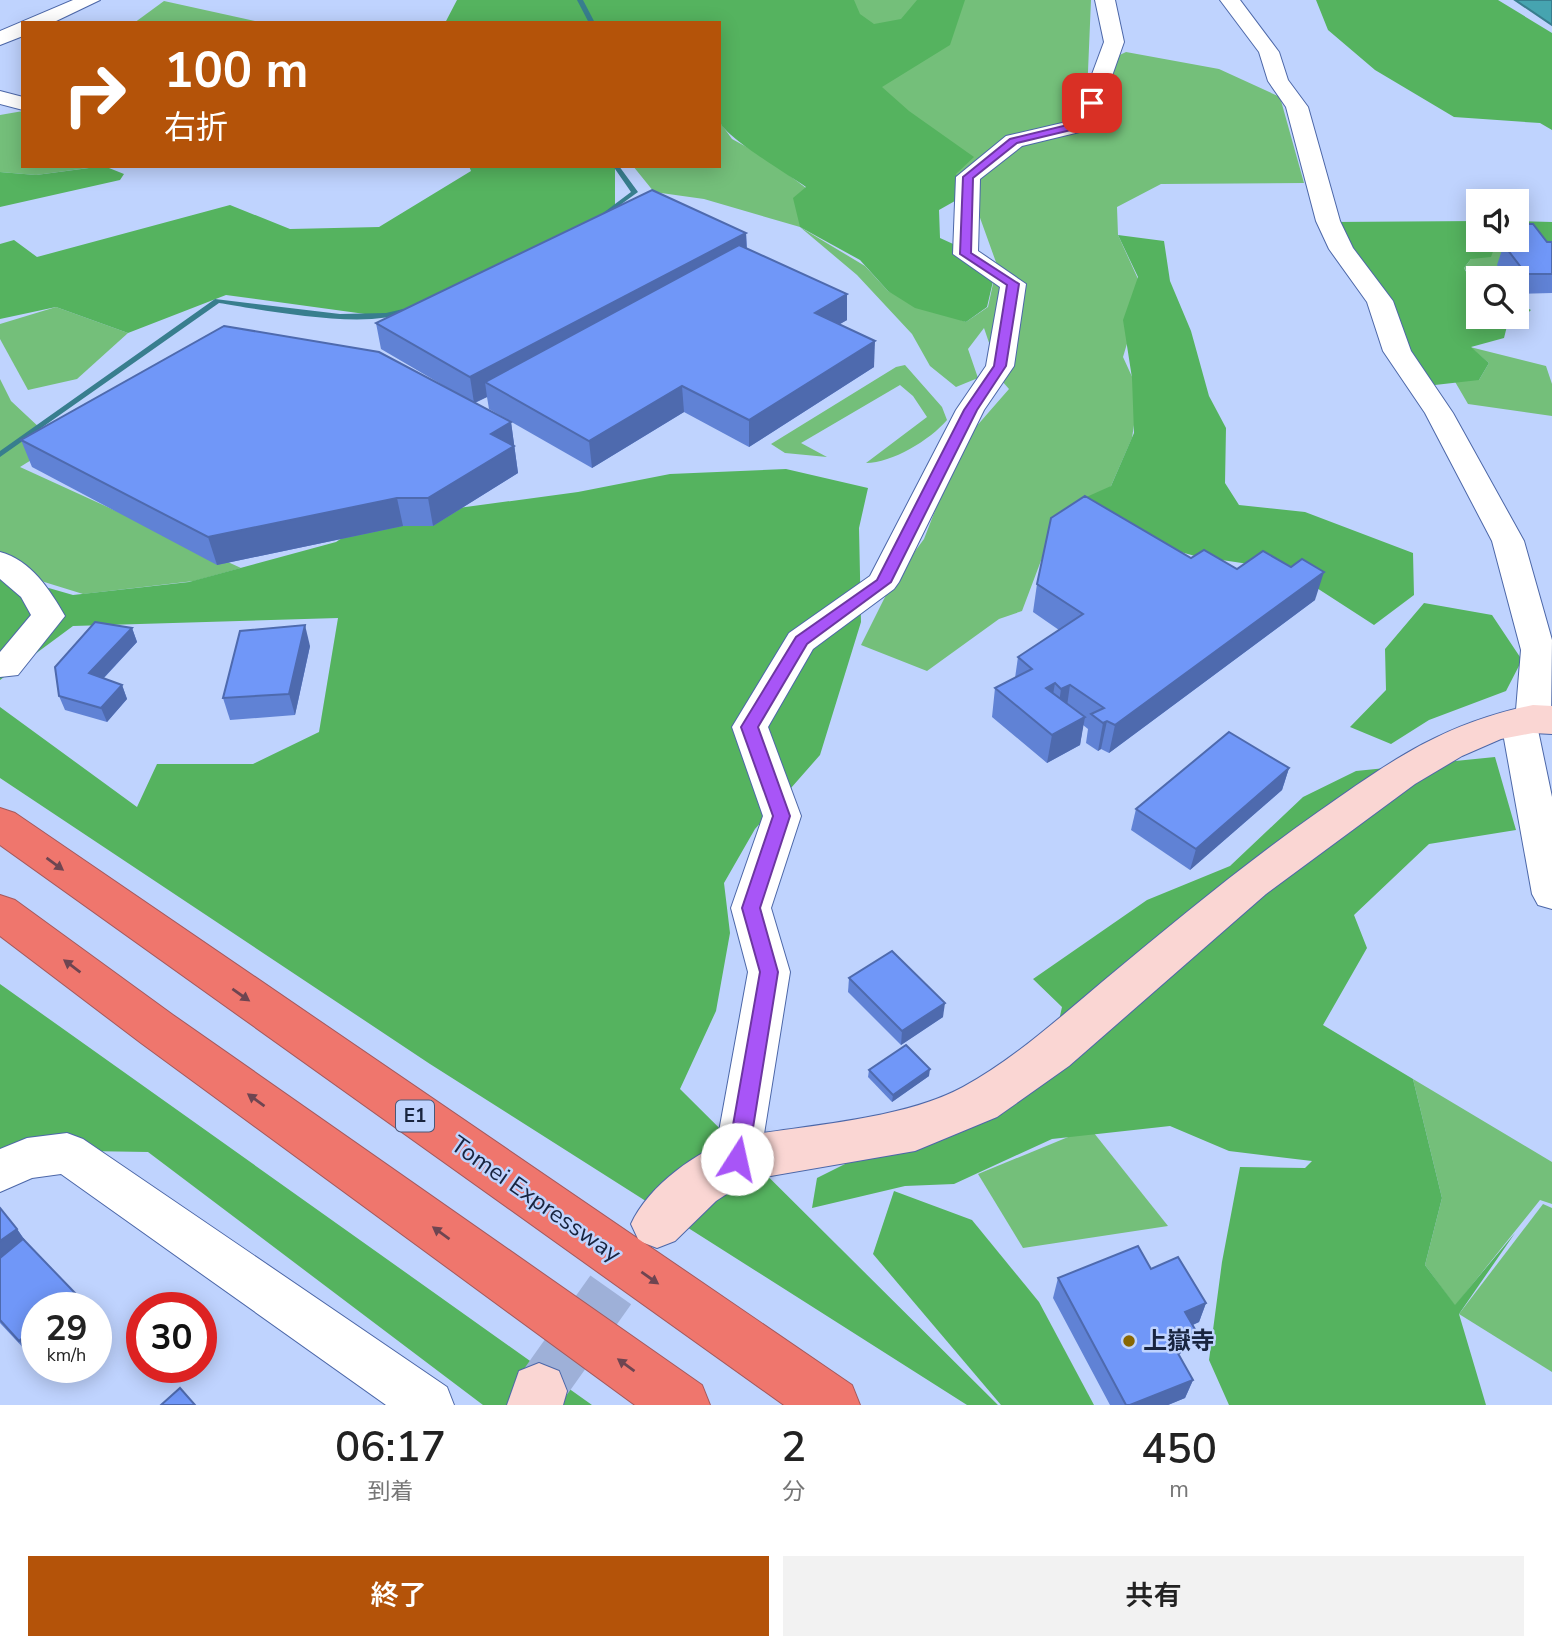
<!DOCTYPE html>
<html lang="ja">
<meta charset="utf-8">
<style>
body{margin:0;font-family:"Nunito Sans","Noto Sans JP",sans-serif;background:#f2f2f2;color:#222;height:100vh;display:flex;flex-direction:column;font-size:26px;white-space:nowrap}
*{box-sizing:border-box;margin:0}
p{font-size:23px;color:#767676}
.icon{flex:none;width:38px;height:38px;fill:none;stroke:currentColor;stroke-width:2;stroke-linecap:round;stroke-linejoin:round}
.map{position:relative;height:1405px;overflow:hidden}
.drawer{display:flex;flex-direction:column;background:#fff;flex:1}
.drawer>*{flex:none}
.hud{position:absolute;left:21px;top:21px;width:700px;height:147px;border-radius:0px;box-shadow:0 4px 18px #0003;background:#b45309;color:#fff;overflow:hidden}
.tools{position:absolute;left:1466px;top:189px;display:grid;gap:14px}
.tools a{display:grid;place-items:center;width:63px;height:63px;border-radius:0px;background:#fff;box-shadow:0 4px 18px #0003;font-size:35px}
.speed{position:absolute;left:21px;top:1292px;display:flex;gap:14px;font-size:35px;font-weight:700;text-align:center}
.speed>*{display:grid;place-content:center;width:91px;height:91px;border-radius:50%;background:#fff;box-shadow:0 4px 18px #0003;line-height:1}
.speed small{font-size:18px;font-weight:400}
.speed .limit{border:10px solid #d22;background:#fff;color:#111}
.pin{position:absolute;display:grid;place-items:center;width:60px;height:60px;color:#fff;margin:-30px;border-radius:14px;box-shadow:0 4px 10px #0006}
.me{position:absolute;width:77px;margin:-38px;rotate:10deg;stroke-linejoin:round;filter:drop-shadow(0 0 5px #0008)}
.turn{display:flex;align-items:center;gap:24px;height:147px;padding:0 28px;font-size:32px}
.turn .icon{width:91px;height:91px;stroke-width:2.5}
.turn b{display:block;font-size:49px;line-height:60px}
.eta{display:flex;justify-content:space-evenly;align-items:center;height:119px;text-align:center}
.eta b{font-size:42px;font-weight:600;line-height:49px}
.cta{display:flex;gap:14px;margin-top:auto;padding:14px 28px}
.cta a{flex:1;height:80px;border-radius:0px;background:#b45309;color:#fff;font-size:28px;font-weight:600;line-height:80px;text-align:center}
.cta a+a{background:#f2f2f2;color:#222}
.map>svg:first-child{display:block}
.green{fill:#74bf7a}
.forest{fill:#55b35f}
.water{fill:#46a4b0;stroke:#387e8e;stroke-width:2}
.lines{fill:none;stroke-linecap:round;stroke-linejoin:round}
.stream{fill:#387e8e;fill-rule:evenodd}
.secondary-tunnel{stroke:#9eb0d8;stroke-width:50;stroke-dasharray:50 24;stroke-linecap:butt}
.street-casing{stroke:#4c67a8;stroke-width:2}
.secondary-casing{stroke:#4c67a8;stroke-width:2}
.highway-casing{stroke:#a4595d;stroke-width:2}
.street{fill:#fff;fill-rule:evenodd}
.secondary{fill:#fad6d3;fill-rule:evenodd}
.highway{fill:#ef766d;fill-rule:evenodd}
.wall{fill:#6082d5}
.shaded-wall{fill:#4e6aae}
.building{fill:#7097f8;stroke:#4e6aae;stroke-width:2}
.oneway{fill:#6e4551}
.route{fill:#a855f7;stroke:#6d37a1;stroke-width:2}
.poi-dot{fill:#886703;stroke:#bfd3fe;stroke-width:2.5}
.labels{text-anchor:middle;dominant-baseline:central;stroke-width:5;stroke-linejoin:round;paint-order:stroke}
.shield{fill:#bfd3fe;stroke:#4a5878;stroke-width:2}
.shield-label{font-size:19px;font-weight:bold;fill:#18243f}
.near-street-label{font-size:24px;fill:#18243f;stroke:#bfd3fe}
.near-poi-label{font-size:24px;font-weight:bold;fill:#18243f;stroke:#bfd3fe;text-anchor:start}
</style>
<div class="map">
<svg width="1552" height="1405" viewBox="0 0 1552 1405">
<rect width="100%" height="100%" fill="#bfd3fe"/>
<g class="green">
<polygon points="710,0 1091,0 1087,95 1109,60 1126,52 1219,69 1280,97 1304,183 1161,184 1117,207 1118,235 1143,290 1123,357 1139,392 1132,438 1111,486 1081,524 1045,550 1022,611 999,619 927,671 861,645 893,581 924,539 961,444 1009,389 1002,381 984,328 968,349 978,378 956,387 930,366 912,334 857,275 800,227 704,199 654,192 633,166 719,166 719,121 732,139 765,157 806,188 800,227 865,266 888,291 966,322 988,307 997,265 970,190"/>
<polygon points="164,1 264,23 134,23"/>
<polygon points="23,111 23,166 103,166 36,175 0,172 0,115"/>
<polygon points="1500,243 1512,263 1498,265 1504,278 1479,278 1479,293 1467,293 1470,276 1464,268 1471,259"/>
<polygon points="56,307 128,333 77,379 28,390 0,339 0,324"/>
<polygon points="1470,347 1546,366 1552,384 1552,416 1468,404 1454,380 1479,380 1489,363"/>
<path d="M 905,365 L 942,407 L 947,420 C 930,440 892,463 866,463 L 927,417 L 913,396 L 900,385 L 801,443 L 827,457 L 785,453 L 771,444 L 896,367 Z"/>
<polygon points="0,379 11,401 57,444 20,467 241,568 194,581 83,594 12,572 0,564"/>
<polygon points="1413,1079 1552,1162 1552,1204 1540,1200 1455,1306 1425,1265 1442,1198"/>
<polygon points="1090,1128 1168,1226 1023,1248 978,1174"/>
<polygon points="1543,1204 1552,1208 1552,1372 1459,1314"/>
</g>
<g class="forest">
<path d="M 457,0 L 854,0 L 860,14 L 874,24 L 901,19 L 917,0 L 965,0 L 950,45 L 882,87 L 909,111 L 974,157 L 956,174 L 969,193 L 939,210 L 940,238 L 997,264 L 987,307 L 966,322 L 915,308 L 888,291 L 860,260 L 800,227 L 793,198 L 806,187 C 789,175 725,137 720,122 C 715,109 719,41 719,23 L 445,23 Z"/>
<polygon points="1316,0 1498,0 1552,33 1552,130 1540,123 1454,117 1375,70 1328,30"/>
<polygon points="104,166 124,174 120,180 0,207 0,172 36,175"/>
<polygon points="469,166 615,166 615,219 387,317 226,295 128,333 56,307 0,319 0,244 14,240 37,257 230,205 290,229 379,227 471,171"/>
<path d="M 1479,221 L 1479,240 L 1517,240 L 1517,221 L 1552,222 L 1552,248 C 1533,244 1513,237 1495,246 L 1491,257 L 1471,259 L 1464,268 L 1474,286 L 1468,293 L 1479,293 L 1479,317 L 1517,317 L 1517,303 L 1531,310 L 1518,322 L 1507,326 L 1504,338 L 1471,347 L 1489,363 L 1479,380 L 1426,386 L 1333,222 Z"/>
<polygon points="1118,235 1164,241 1170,281 1191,331 1209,396 1226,428 1225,483 1239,505 1305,512 1413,553 1414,595 1374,625 1289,570 1195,556 1081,524 1073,503 1111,486 1134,433 1132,378 1123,320 1138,277"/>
<polygon points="786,469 868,488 859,528 861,622 820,755 755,829 724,883 730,933 716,1011 680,1089 998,1405 967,1405 430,1064 0,778 0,707 137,807 157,764 253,764 319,732 338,618 73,626 0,680 0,574 73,595 189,582 336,542 369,520 578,492 670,474"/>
<polygon points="1424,603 1492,615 1522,660 1506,691 1429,720 1391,744 1350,727 1386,690 1385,649"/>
<polygon points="1495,757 1516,830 1429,844 1354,915 1367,948 1323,1025 1413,1079 1442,1198 1425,1265 1455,1305 1515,1233 1459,1314 1486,1405 1229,1405 1209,1360 1222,1262 1240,1167 1305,1168 1312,1161 1229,1151 1170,1126 1052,1139 954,1184 905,1186 812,1208 817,1178 915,1129 1052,1052 1062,1007 1033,979 1147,900 1230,866 1303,797 1356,771"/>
<polygon points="0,984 592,1405 483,1405 148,1152 24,1150 0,1153"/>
<polygon points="894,1191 972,1220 1039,1302 1094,1405 1001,1405 873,1254"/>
</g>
<polygon class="water" points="1515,0 1552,0 1552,25"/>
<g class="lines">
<g class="stream">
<polygon points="577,0 583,0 595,23 589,23"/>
<polygon points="613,166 619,166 638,192 605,216 603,215 603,213 631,192"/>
<path d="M 215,299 L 340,314 L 386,313 L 403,309 L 407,311 C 370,331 263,310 219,303 L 0,457 L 0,451 Z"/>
</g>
<polyline class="secondary-tunnel" points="539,1391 644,1243"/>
<defs>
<g id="street">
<polygon points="73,0 100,0 52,23 23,23 23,36 0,45 0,31"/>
<polygon points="1095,0 1115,0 1124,42 1095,124 1092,129 1022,146 980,179 978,251 1026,284 1014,366 984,410 899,582 894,589 813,649 768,727 801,816 771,908 790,972 760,1159 753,1173 737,1179 721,1173 714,1159 748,972 731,908 763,816 732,727 789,633 870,576 956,410 986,366 1000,287 953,254 956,177 1006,136 1075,120 1104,42"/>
<polygon points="1220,0 1240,0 1279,52 1288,80 1308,107 1340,221 1353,248 1393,301 1411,351 1453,413 1524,541 1552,640 1551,719 1546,728 1538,730 1552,797 1552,909 1538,905 1532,894 1501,722 1506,713 1516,710 1521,650 1492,541 1425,413 1383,351 1367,302 1329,249 1316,221 1286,107 1268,81 1259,52"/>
<polygon points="0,91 23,97 23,110 0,104"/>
<path d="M 0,552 C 31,560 50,590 65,616 L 18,675 L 0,677 L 0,652 L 31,615 L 21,597 L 0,579 Z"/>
<polygon points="67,1133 83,1139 447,1387 454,1405 386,1405 61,1174 32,1178 0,1192 0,1149 27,1138"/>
</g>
<g id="secondary">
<path d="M 1533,705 L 1552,706 L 1552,734 L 1533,733 L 1501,739 L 1462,756 L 1415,784 L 1266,894 L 1069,1066 L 997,1117 L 915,1151 L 748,1180 L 716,1201 L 675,1241 L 657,1248 L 639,1241 L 631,1224 C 649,1185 697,1151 737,1137 C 806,1125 902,1120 963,1087 C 1014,1059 1058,1019 1102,982 C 1173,923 1243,865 1318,812 C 1391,761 1443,723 1533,705 Z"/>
<polygon points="539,1363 559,1371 567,1391 563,1405 507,1405 519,1371"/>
</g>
<g id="highway">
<polygon points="0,808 15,813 852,1385 860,1405 784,1405 0,845"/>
<polygon points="0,895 15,900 173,1015 702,1385 710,1405 635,1405 141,1043 0,936"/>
</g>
</defs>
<use href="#street" class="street-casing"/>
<use href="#secondary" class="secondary-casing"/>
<use href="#highway" class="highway-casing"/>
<use href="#street" class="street"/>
<use href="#secondary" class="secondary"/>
<use href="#highway" class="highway"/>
</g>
<g class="wall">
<polygon points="1517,224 1547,242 1552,242 1552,293 1519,294 1517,292 1517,278 1507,278 1497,265 1503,247 1501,244 1502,240 1517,240"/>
<polygon points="746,233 747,249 847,320 839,324 874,367 749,447 684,412 592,468 489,409 487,397 475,403 511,422 518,473 433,526 403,526 217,565 32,467 21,440 463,397 381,349 376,323"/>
<polygon points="1191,558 1237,569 1315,600 1109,753 1101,749 1098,751 1086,743 1088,729 1083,725 1080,745 1047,763 992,717 995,688 1015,678 1018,657 1059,630 1033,612 1037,584"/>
<polygon points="132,628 137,642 104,678 122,685 127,699 107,722 65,710 59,696"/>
<polygon points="310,646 295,715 230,720 223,698"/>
<polygon points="1289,768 1282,790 1190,870 1131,830 1136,809"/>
<polygon points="849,978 943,1017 901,1045 848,992"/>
<polygon points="869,1070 929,1076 892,1102 868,1077"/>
<polygon points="0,1208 17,1229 26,1242 75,1293 83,1306 37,1307 37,1346 28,1353 0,1323"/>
<polygon points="1151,1269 1206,1303 1199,1322 1193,1325 1196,1331 1189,1350 1178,1354 1193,1380 1185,1398 1168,1405 1110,1405 1053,1298 1058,1278"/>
</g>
<g class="shaded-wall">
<polygon points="746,233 747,258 485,382 487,397 474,403 470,377"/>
<polygon points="847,294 847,320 815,339 815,313"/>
<polygon points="875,341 874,367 749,447 749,420"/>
<polygon points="682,386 684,412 592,468 589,441"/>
<polygon points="511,422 518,473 433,526 428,498 491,434"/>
<polygon points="397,498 403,526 217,565 208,537"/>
<polygon points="1324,572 1315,600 1109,753 1115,725"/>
<polygon points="305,625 310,646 295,715 289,694"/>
<polygon points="132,628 137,642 95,687 89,673"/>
<polygon points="1055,683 1050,712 1046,688"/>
<polygon points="122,685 127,699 107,722 101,708"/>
<polygon points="1070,685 1066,713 1057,717 1061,689"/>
<polygon points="1085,717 1080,745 1047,763 1052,735"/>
<polygon points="1107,721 1101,749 1098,751 1103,723"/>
<polygon points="1289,768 1282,790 1190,870 1196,849"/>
<polygon points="945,1003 943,1017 901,1045 902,1031"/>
<polygon points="930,1069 929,1076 892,1102 893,1095"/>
<polygon points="17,1229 26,1242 0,1262 0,1241"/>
<polygon points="75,1293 83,1306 82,1307 58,1307"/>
<polygon points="1206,1303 1199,1322 1178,1331 1185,1312"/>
<polygon points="37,1326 37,1346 28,1353 19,1341"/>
<polygon points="1196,1331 1189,1350 1164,1360 1171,1341"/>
<polygon points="1193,1380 1185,1398 1168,1405 1130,1405"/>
</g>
<g class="building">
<polygon points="652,190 746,233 470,377 376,323"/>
<polygon points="1517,224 1533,224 1547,242 1552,242 1552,274 1526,274 1504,245 1523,245 1517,237"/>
<polygon points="739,245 847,294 815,313 875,341 749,420 682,386 589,441 485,382"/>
<polygon points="224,326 379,352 511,422 491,434 514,446 428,498 397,498 208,537 21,440"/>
<polygon points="1085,496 1191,558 1204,550 1237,569 1263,551 1291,567 1302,559 1324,572 1115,725 1107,721 1103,723 1091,714 1104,708 1070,685 1061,689 1055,683 1046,688 1085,717 1052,735 995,688 1032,669 1018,657 1083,614 1037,584 1051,518"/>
<polygon points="95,622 132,628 89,673 122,685 101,708 59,696 55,667"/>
<polygon points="305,625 289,694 223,698 240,631"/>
<polygon points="1229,732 1289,768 1196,849 1136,809"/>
<polygon points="892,951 945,1003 902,1031 849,978"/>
<polygon points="906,1045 930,1069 893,1095 869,1070"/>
<polygon points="0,1208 17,1229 0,1241"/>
<polygon points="23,1239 75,1293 58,1307 37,1307 37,1326 19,1341 0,1320 0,1258"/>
<polygon points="1138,1246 1151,1269 1178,1257 1206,1303 1185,1312 1196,1331 1171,1341 1193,1380 1130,1405 1126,1405 1058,1278"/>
<polygon points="180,1388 195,1405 161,1405"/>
</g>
<defs><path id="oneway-solid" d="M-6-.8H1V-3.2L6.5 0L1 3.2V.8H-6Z" transform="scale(1.75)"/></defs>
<g class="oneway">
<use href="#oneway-solid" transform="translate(55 864) rotate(36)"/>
<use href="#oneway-solid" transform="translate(72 966) rotate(-143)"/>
<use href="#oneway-solid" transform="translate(241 995) rotate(35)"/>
<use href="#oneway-solid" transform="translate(256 1100) rotate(-144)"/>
<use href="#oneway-solid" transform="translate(441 1233) rotate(-144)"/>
<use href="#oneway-solid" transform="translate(650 1278) rotate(35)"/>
<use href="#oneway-solid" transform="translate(626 1365) rotate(-144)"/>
</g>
<polygon class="route" points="1088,101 1097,103 1088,126 1017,143 973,178 971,253 1019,284 1006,366 977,410 891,582 807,644 758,727 790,816 760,908 778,972 748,1159 745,1165 737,1168 730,1165 727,1159 760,972 742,908 773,816 741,727 796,637 877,580 964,410 994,366 1007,285 960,254 963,177 1010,139 1080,122"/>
<circle class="poi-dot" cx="1129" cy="1341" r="7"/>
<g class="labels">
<rect class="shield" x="396" y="1100.5" width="38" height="31" rx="5"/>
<g class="shield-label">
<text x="415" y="1116">E1</text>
</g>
<g class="near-street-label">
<text transform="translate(536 1199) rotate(35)">Tomei Expressway</text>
</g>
<g class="near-poi-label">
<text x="1143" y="1341">上嶽寺</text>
</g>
</g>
</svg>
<div class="tools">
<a><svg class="icon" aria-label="sound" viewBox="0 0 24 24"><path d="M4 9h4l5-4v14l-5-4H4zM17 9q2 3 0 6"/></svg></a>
<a><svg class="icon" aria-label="search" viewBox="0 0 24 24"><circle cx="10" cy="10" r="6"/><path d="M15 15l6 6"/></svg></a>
</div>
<div class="speed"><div>29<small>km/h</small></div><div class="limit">30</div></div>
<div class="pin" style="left:1092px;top:103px;background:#d93025"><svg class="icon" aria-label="arrive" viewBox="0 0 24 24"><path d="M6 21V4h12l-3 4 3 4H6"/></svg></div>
<svg class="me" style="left:737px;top:1159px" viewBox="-20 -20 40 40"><circle r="19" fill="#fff"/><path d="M0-13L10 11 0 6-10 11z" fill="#a855f7"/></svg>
<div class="hud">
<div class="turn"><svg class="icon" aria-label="right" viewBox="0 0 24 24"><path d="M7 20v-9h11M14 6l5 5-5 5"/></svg><div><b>100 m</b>右折</div></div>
</div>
</div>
<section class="drawer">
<div class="eta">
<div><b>06:17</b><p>到着</p></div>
<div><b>2</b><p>分</p></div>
<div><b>450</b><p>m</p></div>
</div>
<div class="cta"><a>終了</a><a>共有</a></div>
</section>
